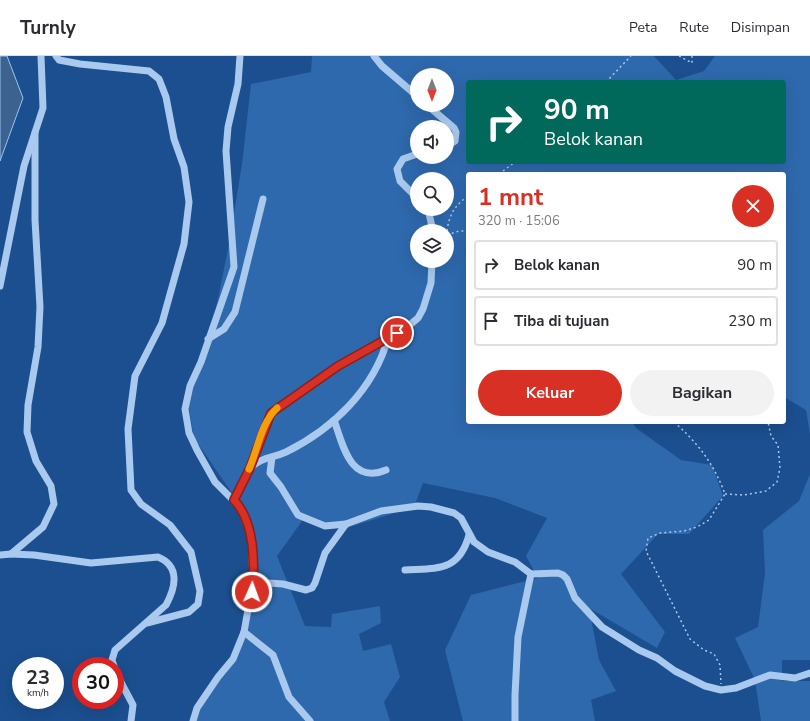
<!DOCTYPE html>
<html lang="id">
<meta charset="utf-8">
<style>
body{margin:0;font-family:"Nunito Sans",sans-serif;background:#f2f2f3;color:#2b2b33;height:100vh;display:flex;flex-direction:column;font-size:15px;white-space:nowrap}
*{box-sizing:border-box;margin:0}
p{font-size:13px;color:#7c7c81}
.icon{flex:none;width:22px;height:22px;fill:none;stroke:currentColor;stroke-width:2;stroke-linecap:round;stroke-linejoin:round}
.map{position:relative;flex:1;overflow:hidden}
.drawer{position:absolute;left:466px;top:116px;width:320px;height:252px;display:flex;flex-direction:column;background:#fff;border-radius:4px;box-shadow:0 4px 16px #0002}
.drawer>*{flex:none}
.hud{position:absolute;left:466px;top:24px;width:320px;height:84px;border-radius:4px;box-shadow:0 4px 16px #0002;background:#00695c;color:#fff;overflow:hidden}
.needle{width:26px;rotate:180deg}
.buttons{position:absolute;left:410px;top:12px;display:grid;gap:8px}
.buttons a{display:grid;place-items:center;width:44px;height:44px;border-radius:50%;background:#fff;box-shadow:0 4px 16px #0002;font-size:20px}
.speed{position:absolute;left:12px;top:601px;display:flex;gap:8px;font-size:20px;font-weight:700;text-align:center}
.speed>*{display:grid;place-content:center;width:52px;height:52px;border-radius:50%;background:#fff;box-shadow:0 4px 16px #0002;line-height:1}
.speed small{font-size:10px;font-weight:400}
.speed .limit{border:6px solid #d22;background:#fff;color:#111}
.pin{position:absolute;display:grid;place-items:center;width:34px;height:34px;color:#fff;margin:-17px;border:2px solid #fff;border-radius:50%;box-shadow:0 1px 4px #0007}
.me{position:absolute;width:44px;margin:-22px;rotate:2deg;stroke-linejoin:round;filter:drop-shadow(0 0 3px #0008)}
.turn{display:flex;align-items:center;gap:14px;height:84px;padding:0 12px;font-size:18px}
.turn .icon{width:52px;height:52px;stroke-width:2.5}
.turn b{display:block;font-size:28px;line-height:34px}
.round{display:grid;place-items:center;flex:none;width:42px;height:42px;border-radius:21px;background:#f2f2f3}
.summary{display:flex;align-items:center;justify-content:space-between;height:68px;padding:0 12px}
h1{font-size:24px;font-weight:700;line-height:30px;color:#d93025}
.action{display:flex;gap:8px;margin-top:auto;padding:8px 12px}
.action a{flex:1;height:46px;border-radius:24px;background:#d93025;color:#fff;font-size:16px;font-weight:700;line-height:46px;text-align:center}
.action a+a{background:#f2f2f3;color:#2b2b33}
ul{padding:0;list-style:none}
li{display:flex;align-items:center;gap:12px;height:50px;margin:0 8px 6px;padding:0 4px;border:2px solid #e1e1e2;border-radius:4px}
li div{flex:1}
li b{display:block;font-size:15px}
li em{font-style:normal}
header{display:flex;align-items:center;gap:24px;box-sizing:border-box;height:56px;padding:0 20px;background:#fff;border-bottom:1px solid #e1e1e2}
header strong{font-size:19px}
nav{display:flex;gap:22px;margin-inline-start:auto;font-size:14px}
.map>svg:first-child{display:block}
.green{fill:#2e69ad;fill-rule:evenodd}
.water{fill:#3c6290;stroke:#9cc4f0}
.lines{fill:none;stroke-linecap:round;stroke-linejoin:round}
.path{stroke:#a9c9ee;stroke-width:1.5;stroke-dasharray:2 3;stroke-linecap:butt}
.minor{stroke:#a9c9ee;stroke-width:7}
.route-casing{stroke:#8d1f18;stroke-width:10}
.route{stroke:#d93025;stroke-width:7}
.slow{stroke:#f59e0b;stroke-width:7}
</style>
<header>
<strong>Turnly</strong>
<nav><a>Peta</a><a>Rute</a><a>Disimpan</a></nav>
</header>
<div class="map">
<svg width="810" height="665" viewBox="0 0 810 665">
<rect width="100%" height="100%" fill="#1b4f8f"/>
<g class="green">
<path d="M 312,0 L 654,0 L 676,24 L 704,15 L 715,0 L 810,0 L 810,378 L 806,354 L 784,341 L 784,118 L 468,118 L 468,366 L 633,366 L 636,372 L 681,404 L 712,409 L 723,440 L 689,478 L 658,478 L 621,518 L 665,576 L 657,592 L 589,552 L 599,604 L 616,635 L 591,644 L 595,665 L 463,665 L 445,594 L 471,539 L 538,522 L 526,500 L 547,462 L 495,442 L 423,427 L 414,451 L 343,473 L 305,461 L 277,500 L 305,570 L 331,571 L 332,558 L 380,550 L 381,567 L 359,578 L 363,595 L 391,588 L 400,621 L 384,646 L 390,665 L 192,665 L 243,583 L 255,490 L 243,453 L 194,382 L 187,342 L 208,292 L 229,188 L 242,108 L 251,28 L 311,16 ZM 417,19 L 447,19 L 447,49 L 417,49 ZM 468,26 L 784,26 L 784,106 L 468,106 ZM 417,71 L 447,71 L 447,101 L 417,101 ZM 417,123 L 447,123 L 447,153 L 417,153 ZM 417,175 L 447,175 L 447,205 L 417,205 Z"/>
<polygon points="810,418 810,604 782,604 782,625 810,625 810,665 761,665 755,624 735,582 758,571 765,517 763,474 799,445"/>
</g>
<polygon class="water" points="0,0 7,0 23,42 0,105"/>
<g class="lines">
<g class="path">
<polyline points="679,0 692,7 692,0"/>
<polyline points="606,26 631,0"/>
<polyline points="555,106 565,106"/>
<polyline points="499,118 515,106"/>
<path d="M 447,175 C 449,159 455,149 468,140"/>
<polyline points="447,179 459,175 468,175"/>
<path d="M 674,366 C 698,387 714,408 725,438 L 709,464 L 697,471 L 684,475 L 660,477 L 648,482 L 646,495 L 690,583 L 704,594 L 714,598 L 720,609 L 721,628"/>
<polyline points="725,438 744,439 766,435 777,426 780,412 778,389 771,380 768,366"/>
</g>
<g class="minor">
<polyline points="56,0 59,4 80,8 149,15 159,23 166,41 174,83 184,111 189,146 184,188 162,267 135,320 128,373 131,434 141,448 170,469 191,496 200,535 198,548 189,556 147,567"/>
<polyline points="374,0 382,10 417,40"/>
<polyline points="427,49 454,72 456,76 455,85 447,90"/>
<path d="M 35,77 L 35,164 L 40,251 L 38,291 L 28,349 L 27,376 L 36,405 L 51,430 L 54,448 L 43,471 L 11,498 L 34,499 L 91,507 L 158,501 C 180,510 176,531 166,549 L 115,594 L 112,604 L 114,610"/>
<polyline points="417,98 403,103 397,113 400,125 417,142"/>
<polyline points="428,153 433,175"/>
<polyline points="0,230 24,110 43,52 41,0"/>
<polyline points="208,283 224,273 235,256 263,143"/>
<path d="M 334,364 C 343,389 350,429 386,414"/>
<polyline points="272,401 270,417 281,431 298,459 325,470 346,468"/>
<path d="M 250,412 C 264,400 271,403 286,396 C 333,373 374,333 388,282"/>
<polyline points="234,444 250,412 271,357 338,310 406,272 418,262 423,253 431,227 432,205"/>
<polyline points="0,499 11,498"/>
<path d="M 405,514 C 437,512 459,516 469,479"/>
<polyline points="253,526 283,528 306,534 312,532 315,527 325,497 346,468 381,455 418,450 431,451 454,457 461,462 474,486 488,496 515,506 531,518 558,517 563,519 567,523 575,542 602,571 639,594 657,602 675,615 705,630 721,634 736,632 770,619 795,622 810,617"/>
<polyline points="244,576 273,599 289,641 310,665"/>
<polyline points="115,615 133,649 131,665"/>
<polyline points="193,665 197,652 218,621 233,603 244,576 253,526 251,480 240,451 215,426 197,394 189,377 185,353 190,330 201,306 234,211 226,95 228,71 238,28 240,0"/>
<polyline points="515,665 515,639 518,581 531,518"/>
</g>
</g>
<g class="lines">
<defs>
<path id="route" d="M 252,536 C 255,508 255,466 234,444 L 250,412 L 271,357 L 338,310 L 397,277"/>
</defs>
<use href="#route" class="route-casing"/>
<use href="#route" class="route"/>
<path class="slow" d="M 249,413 C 258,393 261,367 277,352"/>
</g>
</svg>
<div class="buttons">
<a><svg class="needle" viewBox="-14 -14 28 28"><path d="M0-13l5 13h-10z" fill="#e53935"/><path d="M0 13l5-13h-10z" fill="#7c7c81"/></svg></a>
<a><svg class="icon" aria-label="sound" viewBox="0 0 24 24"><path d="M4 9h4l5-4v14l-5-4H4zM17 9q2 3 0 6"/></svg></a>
<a><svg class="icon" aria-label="search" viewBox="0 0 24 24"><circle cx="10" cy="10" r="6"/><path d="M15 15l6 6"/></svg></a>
<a><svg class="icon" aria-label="layers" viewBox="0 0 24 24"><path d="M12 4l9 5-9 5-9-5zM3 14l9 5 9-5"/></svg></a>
</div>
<div class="speed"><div>23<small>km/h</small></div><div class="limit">30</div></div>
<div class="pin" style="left:397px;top:277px;background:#d93025"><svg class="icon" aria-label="arrive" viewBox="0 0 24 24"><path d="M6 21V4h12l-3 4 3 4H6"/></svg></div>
<svg class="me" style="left:252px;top:536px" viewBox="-20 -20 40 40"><circle r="17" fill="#d93025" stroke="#fff" stroke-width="3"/><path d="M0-11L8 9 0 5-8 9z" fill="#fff"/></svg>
<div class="hud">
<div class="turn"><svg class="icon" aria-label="right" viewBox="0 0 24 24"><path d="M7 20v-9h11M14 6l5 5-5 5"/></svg><div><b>90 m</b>Belok kanan</div></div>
</div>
<section class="drawer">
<div class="summary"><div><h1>1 mnt</h1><p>320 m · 15:06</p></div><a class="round" style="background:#d93025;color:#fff"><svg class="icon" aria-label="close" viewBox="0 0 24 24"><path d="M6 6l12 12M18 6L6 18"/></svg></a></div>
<ul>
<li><svg class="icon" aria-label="right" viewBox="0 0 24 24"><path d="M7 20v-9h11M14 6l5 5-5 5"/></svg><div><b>Belok kanan</b></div><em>90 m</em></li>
<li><svg class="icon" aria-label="arrive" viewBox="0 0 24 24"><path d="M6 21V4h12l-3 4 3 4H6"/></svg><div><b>Tiba di tujuan</b></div><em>230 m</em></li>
</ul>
<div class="action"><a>Keluar</a><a>Bagikan</a></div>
</section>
</div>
